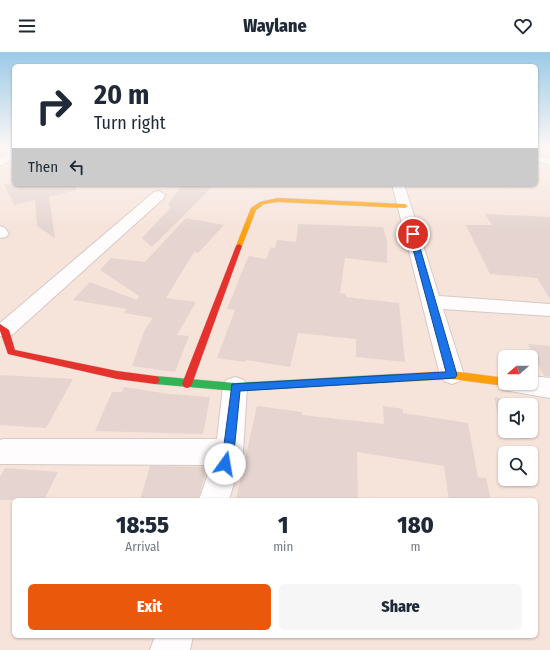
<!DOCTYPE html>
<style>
body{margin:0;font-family:"Fira Sans Condensed",sans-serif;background:#f6f6f7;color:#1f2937;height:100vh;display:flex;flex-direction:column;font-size:15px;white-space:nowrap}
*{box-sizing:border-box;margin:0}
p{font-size:13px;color:#747a83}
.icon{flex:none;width:22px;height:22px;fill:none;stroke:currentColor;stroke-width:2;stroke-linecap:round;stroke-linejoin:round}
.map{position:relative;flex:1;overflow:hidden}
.details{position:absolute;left:12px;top:446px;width:526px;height:140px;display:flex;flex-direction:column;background:#fff;border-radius:6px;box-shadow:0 1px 3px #0004}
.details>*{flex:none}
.banner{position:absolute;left:12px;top:12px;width:526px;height:122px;border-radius:6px;box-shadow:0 1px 3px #0004;background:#fff;color:#1f2937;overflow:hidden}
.needle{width:26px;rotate:250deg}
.fabs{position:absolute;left:498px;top:298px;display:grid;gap:8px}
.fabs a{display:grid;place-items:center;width:40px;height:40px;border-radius:6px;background:#fff;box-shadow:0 1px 3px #0004;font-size:20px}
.pin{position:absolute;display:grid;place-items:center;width:34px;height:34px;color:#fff;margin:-17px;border:2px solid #fff;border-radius:50%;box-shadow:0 1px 4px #0007}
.me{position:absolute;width:44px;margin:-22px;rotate:13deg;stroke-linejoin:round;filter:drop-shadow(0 0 3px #0008)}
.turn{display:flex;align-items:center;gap:14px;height:84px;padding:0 16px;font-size:18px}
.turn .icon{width:52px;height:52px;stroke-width:2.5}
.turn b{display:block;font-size:28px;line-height:34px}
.then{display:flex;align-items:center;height:38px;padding:0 16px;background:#0003;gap:8px;font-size:15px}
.eta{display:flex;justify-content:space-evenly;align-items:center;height:68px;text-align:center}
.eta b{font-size:24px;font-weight:800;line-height:28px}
.action{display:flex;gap:8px;margin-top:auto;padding:8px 16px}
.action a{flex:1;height:46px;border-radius:6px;background:#ea580c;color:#fff;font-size:16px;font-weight:800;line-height:46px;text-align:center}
.action a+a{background:#f6f6f7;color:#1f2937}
header{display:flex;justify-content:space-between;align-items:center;height:52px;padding:0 16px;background:#fff;font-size:18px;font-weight:800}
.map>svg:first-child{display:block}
.residential{fill:#f6e3da;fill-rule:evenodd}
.building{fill:#e5d4d0}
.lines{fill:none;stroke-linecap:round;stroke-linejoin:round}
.street-casing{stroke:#d6c9c6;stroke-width:2}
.fast-casing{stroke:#d9cac7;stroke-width:1}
.slow-casing{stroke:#d9cac7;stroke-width:1}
.jam-casing{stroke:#d9cac7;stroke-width:1}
.street{fill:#fefcfc;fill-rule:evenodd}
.fast{fill:#30b455;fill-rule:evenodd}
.slow{fill:#ff9f0a;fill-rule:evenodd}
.jam{fill:#e5322d;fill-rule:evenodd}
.route{fill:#1a73e8;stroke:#114b97}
</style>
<header><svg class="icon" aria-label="menu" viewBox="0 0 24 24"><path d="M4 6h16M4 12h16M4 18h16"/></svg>Waylane<svg class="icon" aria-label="heart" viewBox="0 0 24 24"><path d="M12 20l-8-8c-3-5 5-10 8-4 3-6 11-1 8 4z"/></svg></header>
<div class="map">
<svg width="550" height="598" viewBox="0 0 550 598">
<rect width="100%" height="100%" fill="#f8eee9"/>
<path class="residential" d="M 0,95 L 14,95 L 14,132 L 536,132 L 536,95 L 550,95 L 550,598 L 0,598 ZM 505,305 L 531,305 L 531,331 L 505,331 ZM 505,353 L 531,353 L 531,379 L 505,379 ZM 505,401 L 531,401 L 531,427 L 505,427 ZM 14,448 L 536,448 L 536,584 L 14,584 Z"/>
<g class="building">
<polygon points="4,132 76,132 76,138 49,145 55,186 37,174 35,148 14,153"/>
<polygon points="181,134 212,135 152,195 142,186 171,155 168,153"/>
<polygon points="485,162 550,165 550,247 537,226 490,222 466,173 492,173"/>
<polygon points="186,166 224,173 198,201 194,200 166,246 196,250 177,283 189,284 175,320 132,314 145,277 153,266 124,261 127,257 73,248 90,230 137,248 139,244 100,218 111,206 145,210"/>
<polygon points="298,172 383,175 387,189 387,211 345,206 340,241 346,242 346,245 399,251 405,310 356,305 356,287 298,281 290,315 246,308 245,310 217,306 235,258 227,257 246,210 249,204 266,207 271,195 275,196 277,188 296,190"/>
<polygon points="528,292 550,294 550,324 544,324"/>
<polygon points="0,323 73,327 46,376 0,373"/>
<polygon points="124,335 169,342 210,345 203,382 95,379 112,340 122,340"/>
<polygon points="494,345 512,348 514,353 505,353 505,379 522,379 525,387 503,384"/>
<polygon points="257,354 302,360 302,363 384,372 383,354 403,357 403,361 468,371 478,425 486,426 491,448 449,448 444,414 357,400 358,448 236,448"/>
<polygon points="150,414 207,415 198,448 140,448"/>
<polygon points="5,416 58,420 44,448 0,448 0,425"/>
</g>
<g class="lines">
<defs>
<g id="street">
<polygon points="14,99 14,107 0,114 0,106"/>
<polygon points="536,103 550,107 550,113 536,109"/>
<polygon points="392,132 404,132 439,244 550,252 550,264 443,257 464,323 460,329 452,332 444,329 440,323"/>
<polygon points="159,139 165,143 164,146 12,283 5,285 0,284 0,271 154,140"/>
<polygon points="0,174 5,176 9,182 6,185 0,186"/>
<polygon points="503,324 505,324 505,331 531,331 531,324 550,326 550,346 503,338 499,331"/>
<polygon points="235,325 244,328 247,335 243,400 229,448 199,448 211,413 0,412 0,388 3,387 217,387 223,335 226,328"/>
<polygon points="155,584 193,584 190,598 150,598"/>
</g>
<polygon id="fast" points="396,322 399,323 401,326 399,329 396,330 235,339 155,332 152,331 150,328 152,325 155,324 235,331"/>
<g id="slow">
<polygon points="278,146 405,152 408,154 405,156 278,150 264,152 256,158 242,194 237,195 236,194 251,156 260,150"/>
<polygon points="452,319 505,326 505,331 509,331 505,334 452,327 396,330 393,329 391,326 393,323 396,322"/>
</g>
<g id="jam">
<polygon points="239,192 242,194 192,332 190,335 187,336 184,335 182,332 236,194"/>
<polygon points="0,272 9,278 15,298 117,319 155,324 158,325 160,328 158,331 155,332 117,327 8,302 0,279"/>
</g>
</defs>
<use href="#street" class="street-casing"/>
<use href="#fast" class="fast-casing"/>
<use href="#slow" class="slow-casing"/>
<use href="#jam" class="jam-casing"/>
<use href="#street" class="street"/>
<use href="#fast" class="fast"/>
<use href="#slow" class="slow"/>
<use href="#jam" class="jam"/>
</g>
<linearGradient id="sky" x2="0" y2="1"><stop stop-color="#9bcae7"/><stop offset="0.53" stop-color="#fcf7f5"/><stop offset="1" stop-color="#fcf7f5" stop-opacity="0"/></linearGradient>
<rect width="550" height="179" fill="url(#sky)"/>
<polygon class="route" points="413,180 416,182 457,323 455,326 240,339 234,400 229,416 225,417 221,416 219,412 223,400 232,332 446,320 409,182"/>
</svg>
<div class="fabs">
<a><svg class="needle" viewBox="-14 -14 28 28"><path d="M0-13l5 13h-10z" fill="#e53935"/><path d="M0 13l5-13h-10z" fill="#747a83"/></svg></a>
<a><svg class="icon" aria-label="sound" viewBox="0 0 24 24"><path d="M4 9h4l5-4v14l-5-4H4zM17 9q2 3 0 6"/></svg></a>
<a><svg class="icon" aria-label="search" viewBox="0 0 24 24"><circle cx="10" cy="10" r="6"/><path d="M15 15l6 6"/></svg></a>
</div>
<div class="pin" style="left:413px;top:182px;background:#d93025"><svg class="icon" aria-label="arrive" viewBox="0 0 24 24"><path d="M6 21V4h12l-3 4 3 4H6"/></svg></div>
<svg class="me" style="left:225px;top:412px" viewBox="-20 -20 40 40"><circle r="19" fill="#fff"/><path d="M0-13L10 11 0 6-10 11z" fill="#1a73e8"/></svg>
<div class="banner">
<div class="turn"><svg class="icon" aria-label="right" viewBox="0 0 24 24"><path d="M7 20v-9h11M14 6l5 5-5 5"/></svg><div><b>20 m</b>Turn right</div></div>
<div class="then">Then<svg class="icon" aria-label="left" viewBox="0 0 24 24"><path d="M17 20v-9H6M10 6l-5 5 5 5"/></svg></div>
</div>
<section class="details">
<div class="eta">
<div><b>18:55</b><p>Arrival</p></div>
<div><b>1</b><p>min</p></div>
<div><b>180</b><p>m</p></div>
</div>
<div class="action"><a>Exit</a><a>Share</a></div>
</section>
</div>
